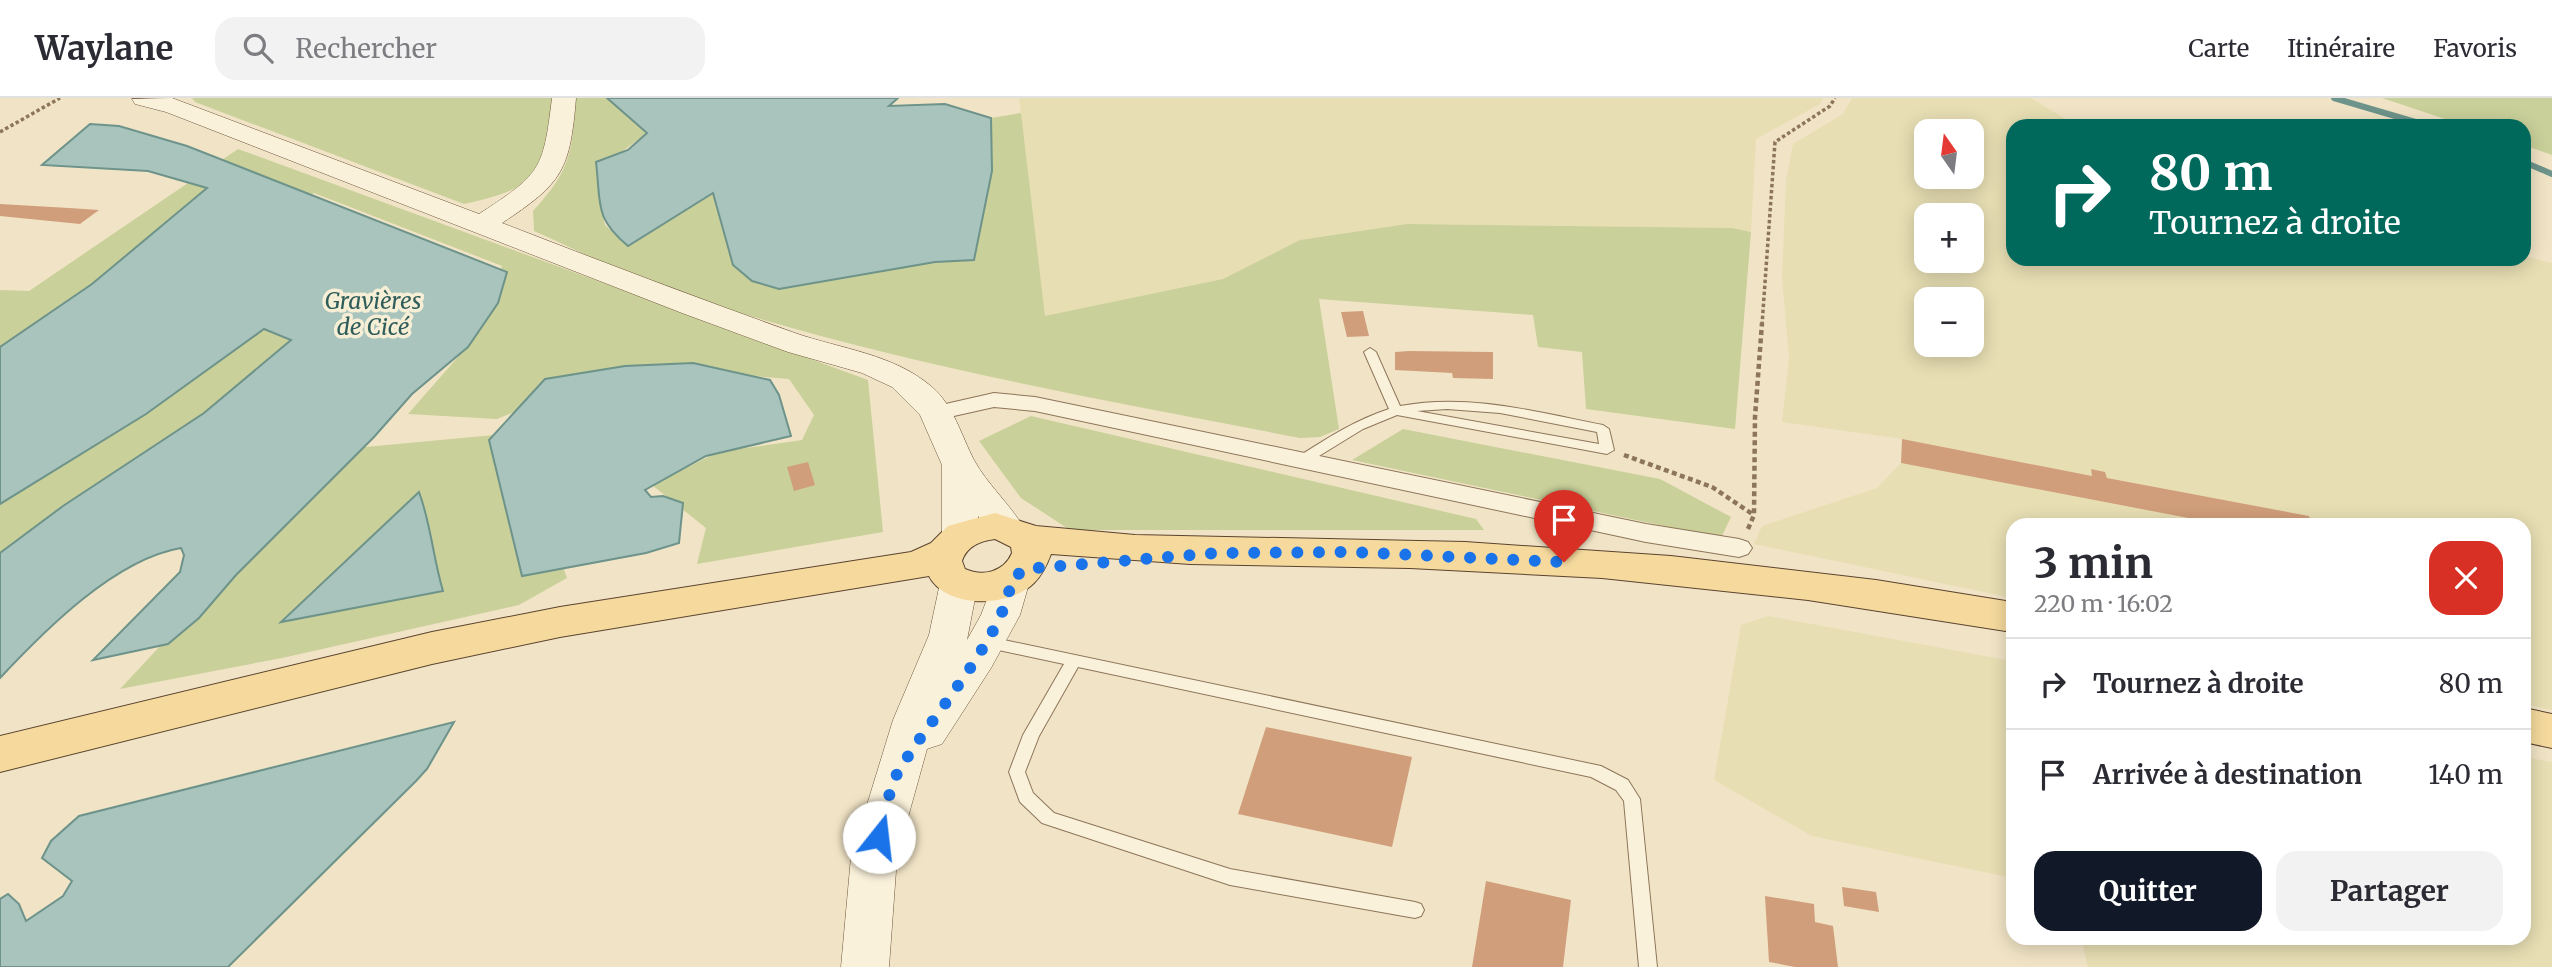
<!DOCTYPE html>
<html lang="fr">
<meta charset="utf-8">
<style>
body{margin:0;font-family:Merriweather,serif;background:#f2f2f3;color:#2b2b33;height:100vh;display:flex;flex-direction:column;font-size:26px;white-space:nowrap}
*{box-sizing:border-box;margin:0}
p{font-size:23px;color:#7c7c81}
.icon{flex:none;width:38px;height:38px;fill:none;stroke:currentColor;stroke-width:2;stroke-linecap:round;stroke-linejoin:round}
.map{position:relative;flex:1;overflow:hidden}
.side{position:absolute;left:2006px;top:420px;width:525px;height:427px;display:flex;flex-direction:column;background:#fff;border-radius:21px;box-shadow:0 4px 18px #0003}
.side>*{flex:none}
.top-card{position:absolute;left:2006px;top:21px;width:525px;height:147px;border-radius:21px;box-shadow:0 4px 18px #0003;background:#00695c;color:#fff;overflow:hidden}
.needle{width:46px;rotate:346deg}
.controls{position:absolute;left:1914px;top:21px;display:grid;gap:14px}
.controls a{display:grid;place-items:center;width:70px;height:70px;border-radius:14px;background:#fff;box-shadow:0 4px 18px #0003;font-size:35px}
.pin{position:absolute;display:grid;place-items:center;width:60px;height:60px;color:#fff;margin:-72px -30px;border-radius:50% 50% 50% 0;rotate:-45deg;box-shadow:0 0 7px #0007}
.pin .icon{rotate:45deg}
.me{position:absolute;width:77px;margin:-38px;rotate:16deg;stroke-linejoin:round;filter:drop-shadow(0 0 5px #0008)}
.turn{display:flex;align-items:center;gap:24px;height:147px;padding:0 28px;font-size:32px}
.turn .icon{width:91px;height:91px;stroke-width:2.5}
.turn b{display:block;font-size:49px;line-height:60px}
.round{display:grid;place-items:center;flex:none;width:74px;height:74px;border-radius:21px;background:#f2f2f3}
.headline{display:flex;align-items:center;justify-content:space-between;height:119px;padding:0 28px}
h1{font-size:42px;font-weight:700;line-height:52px}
.action{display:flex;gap:14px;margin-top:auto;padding:14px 28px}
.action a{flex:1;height:80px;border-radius:21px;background:#111827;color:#fff;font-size:28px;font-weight:700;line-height:80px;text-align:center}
.action a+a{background:#f2f2f3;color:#2b2b33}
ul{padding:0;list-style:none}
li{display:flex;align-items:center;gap:21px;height:91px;padding:0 28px;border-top:2px solid #e1e1e2}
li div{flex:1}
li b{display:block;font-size:26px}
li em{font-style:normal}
header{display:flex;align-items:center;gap:42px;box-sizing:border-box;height:98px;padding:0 35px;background:#fff;border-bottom:2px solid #e1e1e2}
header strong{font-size:33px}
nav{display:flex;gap:38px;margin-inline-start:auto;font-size:24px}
.search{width:490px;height:63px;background:#f2f2f3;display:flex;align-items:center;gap:18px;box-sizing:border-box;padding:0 24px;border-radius:21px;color:#7c7c81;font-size:26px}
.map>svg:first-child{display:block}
.farmland{fill:#e7deb3;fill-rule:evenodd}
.green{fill:#c9d099}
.water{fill:#a8c4bc;stroke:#6d938a;stroke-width:2}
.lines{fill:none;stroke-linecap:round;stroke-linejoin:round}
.stream{stroke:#6d938a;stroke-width:6}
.building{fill:#d09e7a}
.service-casing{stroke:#8d755a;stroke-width:2}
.minor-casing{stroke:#8d755a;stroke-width:2}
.secondary-casing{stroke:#6f563e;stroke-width:1}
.primary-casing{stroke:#5b432f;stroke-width:2}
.path-far1{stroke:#8d755a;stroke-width:3.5;stroke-dasharray:3.5 2.5;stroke-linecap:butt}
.path{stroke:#8d755a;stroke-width:4.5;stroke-dasharray:5 3.5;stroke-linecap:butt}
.service{fill:#faf1da;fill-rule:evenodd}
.minor{fill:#faf1da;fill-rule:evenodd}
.secondary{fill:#faf1da;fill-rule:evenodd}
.primary{fill:#f5d99d;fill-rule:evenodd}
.route{stroke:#1a73e8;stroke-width:12;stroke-dasharray:0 21.6}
.labels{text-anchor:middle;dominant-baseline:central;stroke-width:7;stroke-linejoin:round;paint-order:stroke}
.water-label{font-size:23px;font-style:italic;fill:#2e5d5a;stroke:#f7eed6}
</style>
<header>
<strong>Waylane</strong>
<div class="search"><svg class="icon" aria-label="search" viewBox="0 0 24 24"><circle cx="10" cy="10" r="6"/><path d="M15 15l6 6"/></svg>Rechercher</div>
<nav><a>Carte</a><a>Itinéraire</a><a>Favoris</a></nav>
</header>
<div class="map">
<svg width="2552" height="869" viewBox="0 0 2552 869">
<rect width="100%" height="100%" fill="#f1e4c6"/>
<g class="farmland">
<polygon points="1019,0 1823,0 1820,6 1756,41 1751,134 1732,130 1407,126 1300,142 1223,181 1045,219"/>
<path d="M 1852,0 L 2031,0 L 2077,28 L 2012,28 L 2012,161 L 2524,161 L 2524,158 L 2552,165 L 2552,612 L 2524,606 L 2524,427 L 2312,427 L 2309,418 L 2107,380 L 2105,374 L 2091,371 L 2092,378 L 1902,341 L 1782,324 L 1789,260 L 1782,179 L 1786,82 L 1793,46 L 1843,16 ZM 1927,33 L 1972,33 L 1972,79 L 1927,79 ZM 1927,117 L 1972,117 L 1972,163 L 1927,163 ZM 1927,201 L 1972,201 L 1972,247 L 1927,247 Z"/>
<polygon points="1901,365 2082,399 2225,427 2012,427 2012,500 1754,446 1762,428 1877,390"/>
<polygon points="1768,518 2012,563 2012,780 1812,738 1714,682 1741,527"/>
<polygon points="2524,659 2552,664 2552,869 2088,869 2081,840 2524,840"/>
</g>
<g class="green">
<path d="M 192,0 L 554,0 C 546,76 541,89 464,106 L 195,4 Z"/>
<path d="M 576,0 L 607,0 L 647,35 L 620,55 L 600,101 L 605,127 L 629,148 L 713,95 L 733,167 L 752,183 L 779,191 L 935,164 L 974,162 L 992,73 L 991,20 L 1021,15 L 1045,218 L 1223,181 L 1300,142 L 1407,126 L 1732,130 L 1751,134 L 1735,331 L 1586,311 L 1582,254 L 1538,249 L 1533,217 L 1319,201 L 1339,331 L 1320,339 L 1300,340 C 1084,298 868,261 660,189 C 617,174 576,151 534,133 L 533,113 C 571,72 572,54 576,0 Z"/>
<polygon points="2382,0 2552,0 2552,57 2524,47 2524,28 2466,28"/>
<polygon points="238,51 868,282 883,434 697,466 706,430 652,387 718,354 802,342 814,317 789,281 626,268 497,321 408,316 472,243 502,168 314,95 196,168 0,308 0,192 29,193"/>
<polygon points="264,230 291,242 204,315 63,408 0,455 0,406 146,316"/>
<polygon points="1031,318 1476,421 1484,432 1070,432 1021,400 979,343"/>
<polygon points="1403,331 1660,381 1731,419 1721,440 1352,362"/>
<polygon points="515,335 567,480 519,507 282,560 120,591 344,351"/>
</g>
<g class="water">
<path d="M 607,0 L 898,0 L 889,8 L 945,6 L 991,20 L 992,73 L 974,162 L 935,164 L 779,191 L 752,183 L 733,167 L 713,95 L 628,148 C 594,120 601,106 596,64 L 628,52 L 647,35 Z"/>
<path d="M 90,26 L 119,28 L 187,48 L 507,174 L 498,205 L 468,249 L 412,296 L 374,339 L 236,477 L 199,520 L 168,546 L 93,562 L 180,474 L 184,457 L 181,450 C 115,461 44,533 0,580 L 0,455 L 63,408 L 204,315 L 291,242 L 264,231 L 146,316 L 0,406 L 0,249 L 92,186 L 207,90 L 148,73 L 42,67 Z"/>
<polygon points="693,265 770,282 779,297 791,338 706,358 645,392 651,399 663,398 683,405 679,445 646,455 522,478 489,342 545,281 625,268"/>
<path d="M 419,394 C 431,426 433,460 443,493 L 281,524 Z"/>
<polygon points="454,624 427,671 416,683 228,869 0,869 0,801 8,796 19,806 26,823 63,798 72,783 42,760 51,743 79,718"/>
</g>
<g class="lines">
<g class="stream">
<polyline points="2334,0 2429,28"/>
<polyline points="2524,64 2552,76"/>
</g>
</g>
<g class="building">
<polygon points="0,106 69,110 99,112 80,126 0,118"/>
<polygon points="1363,213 1369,238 1347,239 1341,214"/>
<polygon points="1409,253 1493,254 1493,281 1453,280 1452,275 1395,272 1395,254"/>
<polygon points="1902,341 2092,378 2091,371 2105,374 2107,380 2309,418 2312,427 2225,427 1901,365"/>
<polygon points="808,364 815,387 794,393 787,369"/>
<polygon points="1266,629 1412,659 1392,749 1238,716"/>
<polygon points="1486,783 1571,802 1563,869 1472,869"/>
<polygon points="1842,789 1876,794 1879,814 1844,808"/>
<polygon points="1765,798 1814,806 1815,824 1833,828 1838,869 1795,869 1769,864"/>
</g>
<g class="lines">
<defs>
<g id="service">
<path d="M 1370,250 L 1376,254 L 1400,308 C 1469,295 1536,314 1603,327 L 1609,331 L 1614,352 L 1607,356 L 1397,317 L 1363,331 L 1306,366 L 1296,366 L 1294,363 L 1296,360 C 1326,341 1355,322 1389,311 L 1364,254 ZM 1447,311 L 1500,315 L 1597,334 L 1599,346 L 1417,313 Z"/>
<polygon points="985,538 1601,668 1628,682 1640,701 1657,869 1639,869 1624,703 1616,692 1591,679 1078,569 1039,638 1025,674 1033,695 1054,715 1230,771 1415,804 1421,806 1424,812 1421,818 1415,820 1230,787 1042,725 1020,704 1009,674 1023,637 1064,566 980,548 977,544 980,540"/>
</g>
<polygon id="minor" points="994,295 1035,299 1646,426 1739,441 1748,444 1752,450 1748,456 1739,459 1646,444 1035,313 994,309 936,322 928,320 924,315 928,310"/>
<g id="secondary">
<path d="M 172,0 L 479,116 C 540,76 543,74 552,0 L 576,0 C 570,72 563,85 502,125 C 600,163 697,200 795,235 C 841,251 894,256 932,289 C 954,308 961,337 974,362 C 987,386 1010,406 1024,430 L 1019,439 C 997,445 990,435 978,418 L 978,437 L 973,446 L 960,450 L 947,446 L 942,437 L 942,367 L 920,317 L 892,289 L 862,275 L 788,254 L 682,215 L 166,14 L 135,6 L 132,1 Z"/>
<polygon points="1011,469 1024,472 1030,482 1020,517 991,570 942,646 927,651 897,759 889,869 841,869 851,759 893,622 929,537 940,485 946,475 959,471 972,475 978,485 967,542 981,517 998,472"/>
</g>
<g id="primary">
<path d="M 995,415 L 1036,428 L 1135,437 L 1465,444 L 1671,458 L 1876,482 L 2012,504 L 2012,534 L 1808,502 L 1602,480 L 1410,470 L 1190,466 L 1051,456 C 1047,467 1042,477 1034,485 C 1009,510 946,511 929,478 L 560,539 L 432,566 L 0,674 L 0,638 L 432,534 L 560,509 L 911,454 L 931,445 L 948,428 ZM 995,441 L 1011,449 L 1012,455 C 1004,474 983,479 965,471 L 962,463 C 967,448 980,443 995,441 Z"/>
<polygon points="2524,610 2552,616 2552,650 2524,644"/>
</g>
</defs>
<use href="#service" class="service-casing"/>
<use href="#minor" class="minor-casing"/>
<use href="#secondary" class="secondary-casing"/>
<use href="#primary" class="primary-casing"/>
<g class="path-far1">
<polyline points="0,34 60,0"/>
<polyline points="1762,227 1775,44 1830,8 1835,0"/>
</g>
<g class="path">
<polyline points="1624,357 1712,389 1754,417"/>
<polyline points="1748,431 1754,417 1755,319 1762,225"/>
</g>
<use href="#service" class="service"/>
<use href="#minor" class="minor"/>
<use href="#secondary" class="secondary"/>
<use href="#primary" class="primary"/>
</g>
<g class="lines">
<path class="route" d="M 879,739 C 885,719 888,694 897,676 C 925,626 1007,536 1011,482 L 1025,471 L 1216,455 L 1349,454 L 1564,464"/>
</g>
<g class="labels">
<g class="water-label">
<text x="373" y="202">Gravières<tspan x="373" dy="26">de Cicé</tspan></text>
</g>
</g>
</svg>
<div class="controls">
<a><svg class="needle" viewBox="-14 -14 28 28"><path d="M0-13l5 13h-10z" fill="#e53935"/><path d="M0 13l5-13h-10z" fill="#7c7c81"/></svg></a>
<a>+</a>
<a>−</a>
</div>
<div class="pin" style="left:1564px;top:464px;background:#d93025"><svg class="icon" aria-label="arrive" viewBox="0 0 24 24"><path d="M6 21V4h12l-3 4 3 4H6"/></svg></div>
<svg class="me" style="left:879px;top:739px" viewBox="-20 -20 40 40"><circle r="19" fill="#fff"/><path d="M0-13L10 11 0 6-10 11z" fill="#1a73e8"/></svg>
<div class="top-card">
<div class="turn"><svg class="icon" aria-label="right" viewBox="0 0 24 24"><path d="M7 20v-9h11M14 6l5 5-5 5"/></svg><div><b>80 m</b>Tournez à droite</div></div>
</div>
<section class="side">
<div class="headline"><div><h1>3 min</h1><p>220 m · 16:02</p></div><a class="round" style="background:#d93025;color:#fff"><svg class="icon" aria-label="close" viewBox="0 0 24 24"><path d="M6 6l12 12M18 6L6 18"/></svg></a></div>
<ul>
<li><svg class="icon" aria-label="right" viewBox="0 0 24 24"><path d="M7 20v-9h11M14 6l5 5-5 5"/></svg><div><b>Tournez à droite</b></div><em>80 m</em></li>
<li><svg class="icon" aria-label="arrive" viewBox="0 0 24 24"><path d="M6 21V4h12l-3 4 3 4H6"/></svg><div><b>Arrivée à destination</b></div><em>140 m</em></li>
</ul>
<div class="action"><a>Quitter</a><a>Partager</a></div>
</section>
</div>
